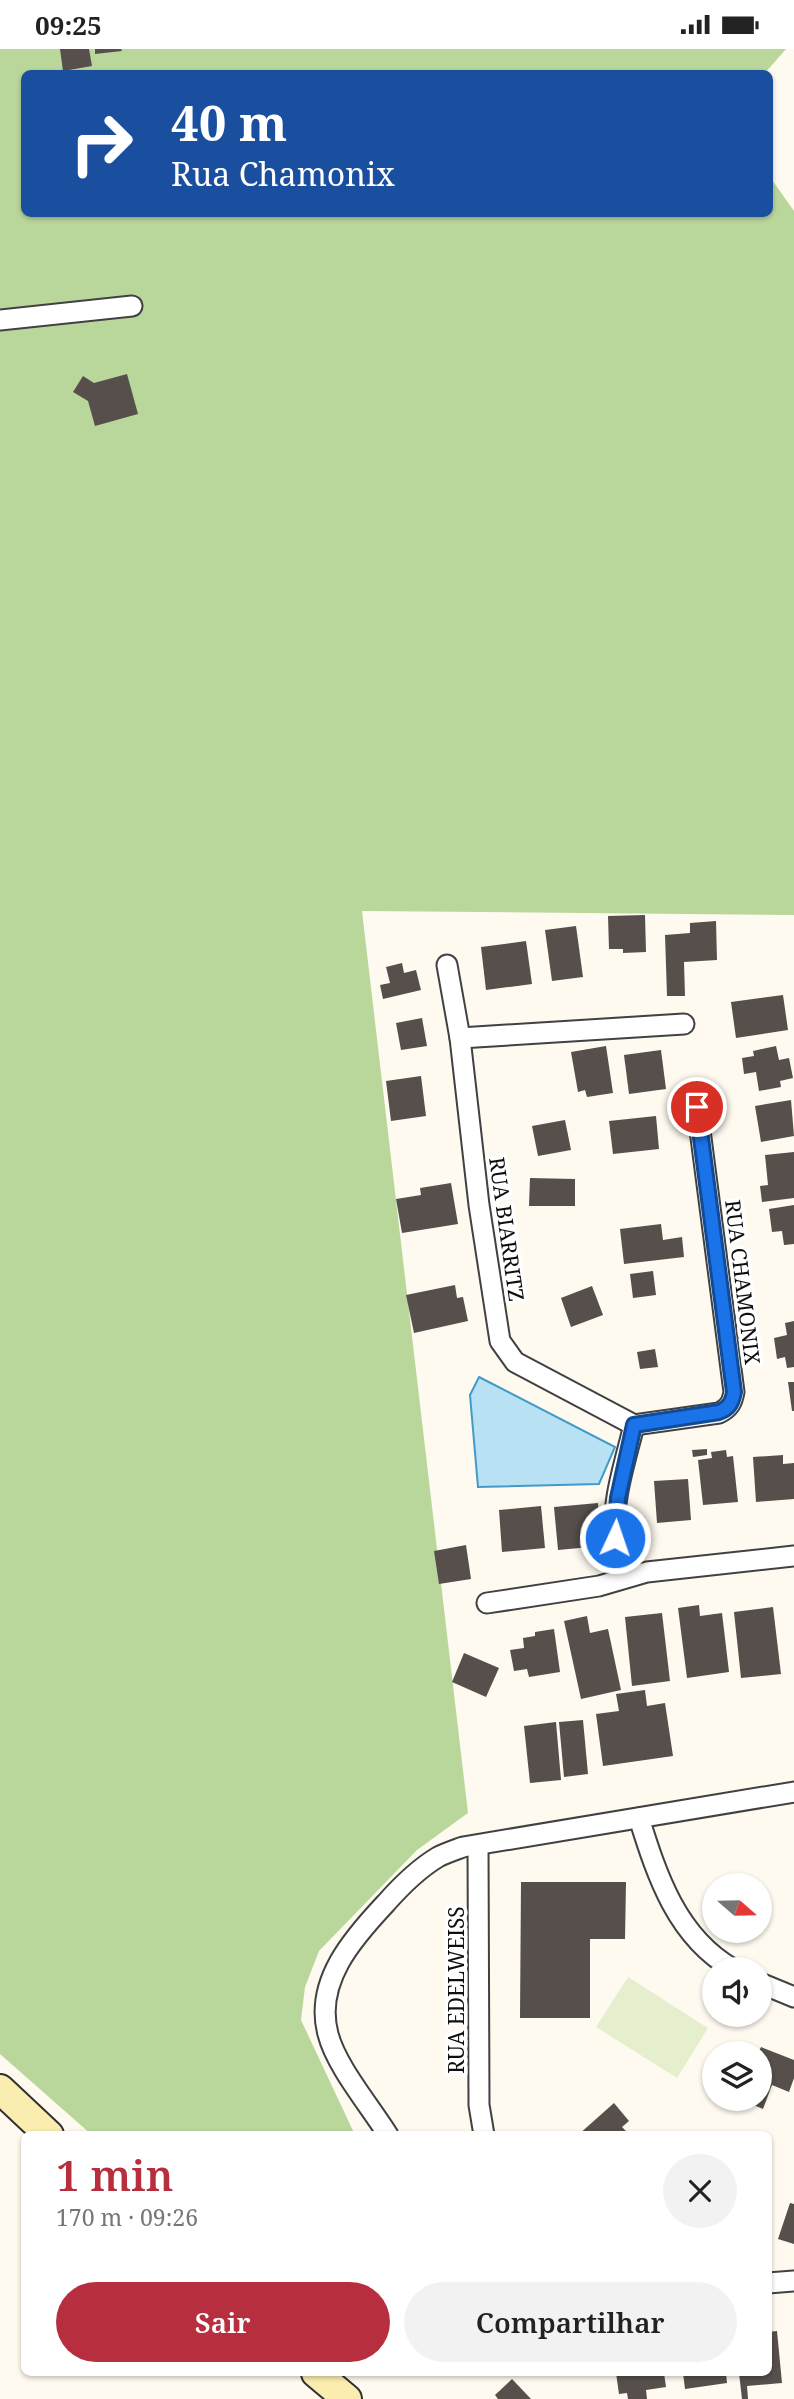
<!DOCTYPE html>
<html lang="pt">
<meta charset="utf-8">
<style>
body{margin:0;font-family:"Noto Serif",serif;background:#f2f2f2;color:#222;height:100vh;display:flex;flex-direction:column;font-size:26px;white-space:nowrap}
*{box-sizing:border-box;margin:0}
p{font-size:23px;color:#767676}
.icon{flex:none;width:38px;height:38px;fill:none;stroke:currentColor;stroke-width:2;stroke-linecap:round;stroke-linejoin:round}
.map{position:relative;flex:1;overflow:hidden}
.sheet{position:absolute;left:21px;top:2082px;width:751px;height:245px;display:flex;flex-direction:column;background:#fff;border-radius:10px;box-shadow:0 2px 5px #0004}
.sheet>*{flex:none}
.hud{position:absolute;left:21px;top:21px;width:752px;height:147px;border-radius:10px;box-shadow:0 2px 5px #0004;background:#1a4fa0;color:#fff;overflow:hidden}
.needle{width:46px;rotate:110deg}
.fabs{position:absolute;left:702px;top:1824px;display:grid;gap:14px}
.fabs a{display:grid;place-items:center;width:70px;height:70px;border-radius:50%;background:#fff;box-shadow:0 2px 5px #0004;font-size:35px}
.pin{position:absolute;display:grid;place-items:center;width:60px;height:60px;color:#fff;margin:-30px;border:4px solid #fff;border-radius:50%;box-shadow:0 2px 7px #0007}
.me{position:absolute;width:77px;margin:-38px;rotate:3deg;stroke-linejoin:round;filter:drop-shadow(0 0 5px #0008)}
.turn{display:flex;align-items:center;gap:24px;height:147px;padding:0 35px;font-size:32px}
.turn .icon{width:91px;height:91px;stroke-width:2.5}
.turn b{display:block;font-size:49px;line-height:60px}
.round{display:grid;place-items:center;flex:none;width:74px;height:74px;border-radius:37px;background:#f2f2f2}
.headline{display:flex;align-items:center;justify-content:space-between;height:119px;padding:0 35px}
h1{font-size:42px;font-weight:600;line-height:52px;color:#b72e3e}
.primary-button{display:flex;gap:14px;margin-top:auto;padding:14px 35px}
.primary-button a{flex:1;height:80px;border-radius:42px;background:#b72e3e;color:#fff;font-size:28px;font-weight:600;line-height:80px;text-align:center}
.primary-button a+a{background:#f2f2f2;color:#222}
.status{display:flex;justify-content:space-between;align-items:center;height:49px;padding:0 35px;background:#fff;direction:ltr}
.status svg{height:19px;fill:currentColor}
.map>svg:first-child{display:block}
.forest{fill:#bad79b}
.pitch{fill:#e5efcd}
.water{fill:#b8e1f3;stroke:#439ac6;stroke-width:2}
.building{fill:#564f4b}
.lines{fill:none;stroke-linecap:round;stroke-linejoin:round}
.minor-casing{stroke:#414141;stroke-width:23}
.secondary-casing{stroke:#303030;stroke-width:32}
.minor{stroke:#fff;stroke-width:19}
.secondary{stroke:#faedaf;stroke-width:28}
.route-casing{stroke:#114b97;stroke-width:18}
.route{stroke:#1a73e8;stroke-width:12}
.labels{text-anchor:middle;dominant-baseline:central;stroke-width:7;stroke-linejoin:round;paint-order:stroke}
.street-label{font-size:21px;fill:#0e0e0e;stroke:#fff}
</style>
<div class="status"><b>09:25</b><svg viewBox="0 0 49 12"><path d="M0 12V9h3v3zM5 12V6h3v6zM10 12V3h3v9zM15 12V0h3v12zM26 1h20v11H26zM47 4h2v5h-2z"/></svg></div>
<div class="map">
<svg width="794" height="2350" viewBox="0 0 794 2350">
<rect width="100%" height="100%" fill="#fefaf0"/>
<polygon class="forest" points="0,0 786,0 765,24 24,24 24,164 770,164 770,128 794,162 794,866 362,862 468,1764 417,1801 319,1902 305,1938 301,1971 355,2086 92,2086 0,2005"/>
<polygon class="pitch" points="628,1928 708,1979 677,2029 596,1978"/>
<polygon class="water" points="479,1328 615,1398 599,1435 478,1438 470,1346"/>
<g class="building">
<polygon points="60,0 89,0 92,17 63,22"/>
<polygon points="95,0 121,0 122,2 95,5"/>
<polygon points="127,325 138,365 95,377 88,352 73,343 83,327 94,334"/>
<polygon points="645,866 646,903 623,904 623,900 609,900 608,867"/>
<polygon points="716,872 717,911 684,913 685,947 667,947 665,886 690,884 690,874"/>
<polygon points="576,877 583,928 552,932 545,881"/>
<polygon points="526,892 532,935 486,941 481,898"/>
<polygon points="402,914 404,924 416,921 421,941 383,950 380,936 390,934 386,918"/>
<polygon points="783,946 788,981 736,989 731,953"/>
<polygon points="422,969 427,997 401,1001 396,974"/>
<polygon points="606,997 613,1044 587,1048 585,1041 578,1043 571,1003"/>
<polygon points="776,997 779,1011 789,1009 793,1029 780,1032 781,1038 759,1042 756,1023 744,1025 742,1009 754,1007 753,1002"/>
<polygon points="661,1001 666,1040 629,1045 624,1006"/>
<polygon points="421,1027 426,1067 391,1072 386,1032"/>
<polygon points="791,1051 794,1087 761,1093 755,1057"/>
<polygon points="656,1067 659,1100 613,1105 609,1072"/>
<polygon points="565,1071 571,1101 538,1107 532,1077"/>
<polygon points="794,1103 794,1149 762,1153 760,1137 768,1136 765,1106"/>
<polygon points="530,1129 575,1130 575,1157 529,1157"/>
<polygon points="451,1134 458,1175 402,1184 396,1150 421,1146 420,1139"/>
<polygon points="794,1156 794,1195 784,1196 782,1182 772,1183 769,1160"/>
<polygon points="661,1175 663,1191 682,1188 684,1208 624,1215 620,1180"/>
<polygon points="653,1222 656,1246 633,1249 630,1225"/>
<polygon points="455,1236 457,1249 463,1248 468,1272 414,1284 406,1246"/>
<polygon points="592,1237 603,1266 571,1278 561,1249"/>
<polygon points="794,1272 794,1318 787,1319 785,1308 777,1310 774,1289 787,1286 785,1274"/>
<polygon points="655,1300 658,1318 640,1320 637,1303"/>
<polygon points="788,1333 794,1333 794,1362 792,1362"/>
<polygon points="707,1400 707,1406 693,1408 692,1401"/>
<polygon points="726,1401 727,1408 733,1407 738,1453 703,1456 698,1411 712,1409 711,1403"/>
<polygon points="783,1406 783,1415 794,1414 794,1450 756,1453 753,1408"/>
<polygon points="688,1430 691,1471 657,1474 654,1432"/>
<polygon points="598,1454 601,1497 558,1501 554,1458"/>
<polygon points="541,1457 545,1499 502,1503 499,1461"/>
<polygon points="466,1496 471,1530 439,1535 434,1502"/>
<polygon points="699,1556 700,1567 722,1564 729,1623 687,1629 678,1559"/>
<polygon points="773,1558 781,1625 741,1629 734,1563"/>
<polygon points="662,1564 670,1632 632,1637 625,1568"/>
<polygon points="587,1567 590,1584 608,1580 621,1641 581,1650 564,1572"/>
<polygon points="554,1580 560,1623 529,1628 527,1620 514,1622 510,1601 524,1599 523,1589 535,1587 535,1583"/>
<polygon points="464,1604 499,1619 486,1648 452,1633"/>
<polygon points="645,1641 647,1657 665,1654 673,1707 603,1717 596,1665 619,1662 616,1645"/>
<polygon points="583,1671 588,1725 564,1728 559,1673"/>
<polygon points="556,1673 561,1731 530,1734 524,1677"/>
<polygon points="521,1833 626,1833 625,1890 590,1890 590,1969 520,1969"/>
<polygon points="761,1998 794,2011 794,2029 789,2043 772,2036 763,2060 737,2049 760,2049 758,2004"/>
<polygon points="614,2054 629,2072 622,2078 628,2084 578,2086"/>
<polygon points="790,2154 794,2155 794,2195 778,2190"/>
<polygon points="777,2282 782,2334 747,2337 748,2350 742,2350 739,2324 768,2324 768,2283"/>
<polygon points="616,2324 664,2324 666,2338 646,2341 647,2350 628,2350 627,2344 619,2345"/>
<polygon points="683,2324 726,2324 727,2334 685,2340"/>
<polygon points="512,2330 531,2350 498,2350 495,2346"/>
</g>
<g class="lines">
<defs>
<g id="minor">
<polyline points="0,271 132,257"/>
<polyline points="447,916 460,989 479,1156 500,1292 515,1313 634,1376"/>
<polyline points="460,989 684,975"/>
<path d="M 634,1376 L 719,1364 C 729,1359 732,1354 734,1343 L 697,1058"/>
<path d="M 626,1528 C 623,1515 618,1503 616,1490 C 610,1456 626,1410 634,1376"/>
<polyline points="487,1554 599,1537 647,1523 794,1507"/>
<path d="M 639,1769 C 657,1827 677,1888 733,1920"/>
<polyline points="478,1796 479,2056 484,2086"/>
<polyline points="760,1934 794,1948"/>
<path d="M 388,2086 C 370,2057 336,2017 328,1985 C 314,1933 353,1889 386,1854 C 401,1837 418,1820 438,1808 C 446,1804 455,1801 463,1798 L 794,1743"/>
<polyline points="768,2234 794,2232"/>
</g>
<g id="secondary">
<polyline points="0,2040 49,2086"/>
<polyline points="316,2324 347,2350"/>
</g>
</defs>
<use href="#minor" class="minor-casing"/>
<use href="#secondary" class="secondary-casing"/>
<use href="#minor" class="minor"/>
<use href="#secondary" class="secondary"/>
</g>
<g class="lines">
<defs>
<path id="route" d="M 615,1489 L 618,1449 L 634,1376 L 719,1363 C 729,1359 732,1354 734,1343 L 697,1058"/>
</defs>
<use href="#route" class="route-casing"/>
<use href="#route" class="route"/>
</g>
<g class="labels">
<g class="street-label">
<text transform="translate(507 1180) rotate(82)">RUA BIARRITZ</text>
<text transform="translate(743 1233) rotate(83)">RUA CHAMONIX</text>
<text transform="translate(456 1941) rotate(-90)">RUA EDELWEISS</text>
</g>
</g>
</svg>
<div class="fabs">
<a><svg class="needle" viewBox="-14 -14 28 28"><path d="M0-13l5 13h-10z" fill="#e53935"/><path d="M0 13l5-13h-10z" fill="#767676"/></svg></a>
<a><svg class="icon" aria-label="sound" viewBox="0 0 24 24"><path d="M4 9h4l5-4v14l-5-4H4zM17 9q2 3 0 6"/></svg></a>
<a><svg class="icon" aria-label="layers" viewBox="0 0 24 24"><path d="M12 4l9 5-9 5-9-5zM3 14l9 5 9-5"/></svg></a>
</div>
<div class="pin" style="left:697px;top:1058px;background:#d93025"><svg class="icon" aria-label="arrive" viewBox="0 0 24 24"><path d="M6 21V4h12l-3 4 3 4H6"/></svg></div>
<svg class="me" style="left:615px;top:1489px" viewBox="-20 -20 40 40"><circle r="17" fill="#1a73e8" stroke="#fff" stroke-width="3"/><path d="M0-11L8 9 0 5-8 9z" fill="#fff"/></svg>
<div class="hud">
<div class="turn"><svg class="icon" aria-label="right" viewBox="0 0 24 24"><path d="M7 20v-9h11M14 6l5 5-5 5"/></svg><div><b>40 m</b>Rua Chamonix</div></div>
</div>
<section class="sheet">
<div class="headline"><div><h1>1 min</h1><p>170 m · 09:26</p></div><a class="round"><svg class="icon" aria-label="close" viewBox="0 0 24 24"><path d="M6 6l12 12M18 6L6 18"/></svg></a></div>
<div class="primary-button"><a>Sair</a><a>Compartilhar</a></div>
</section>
</div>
